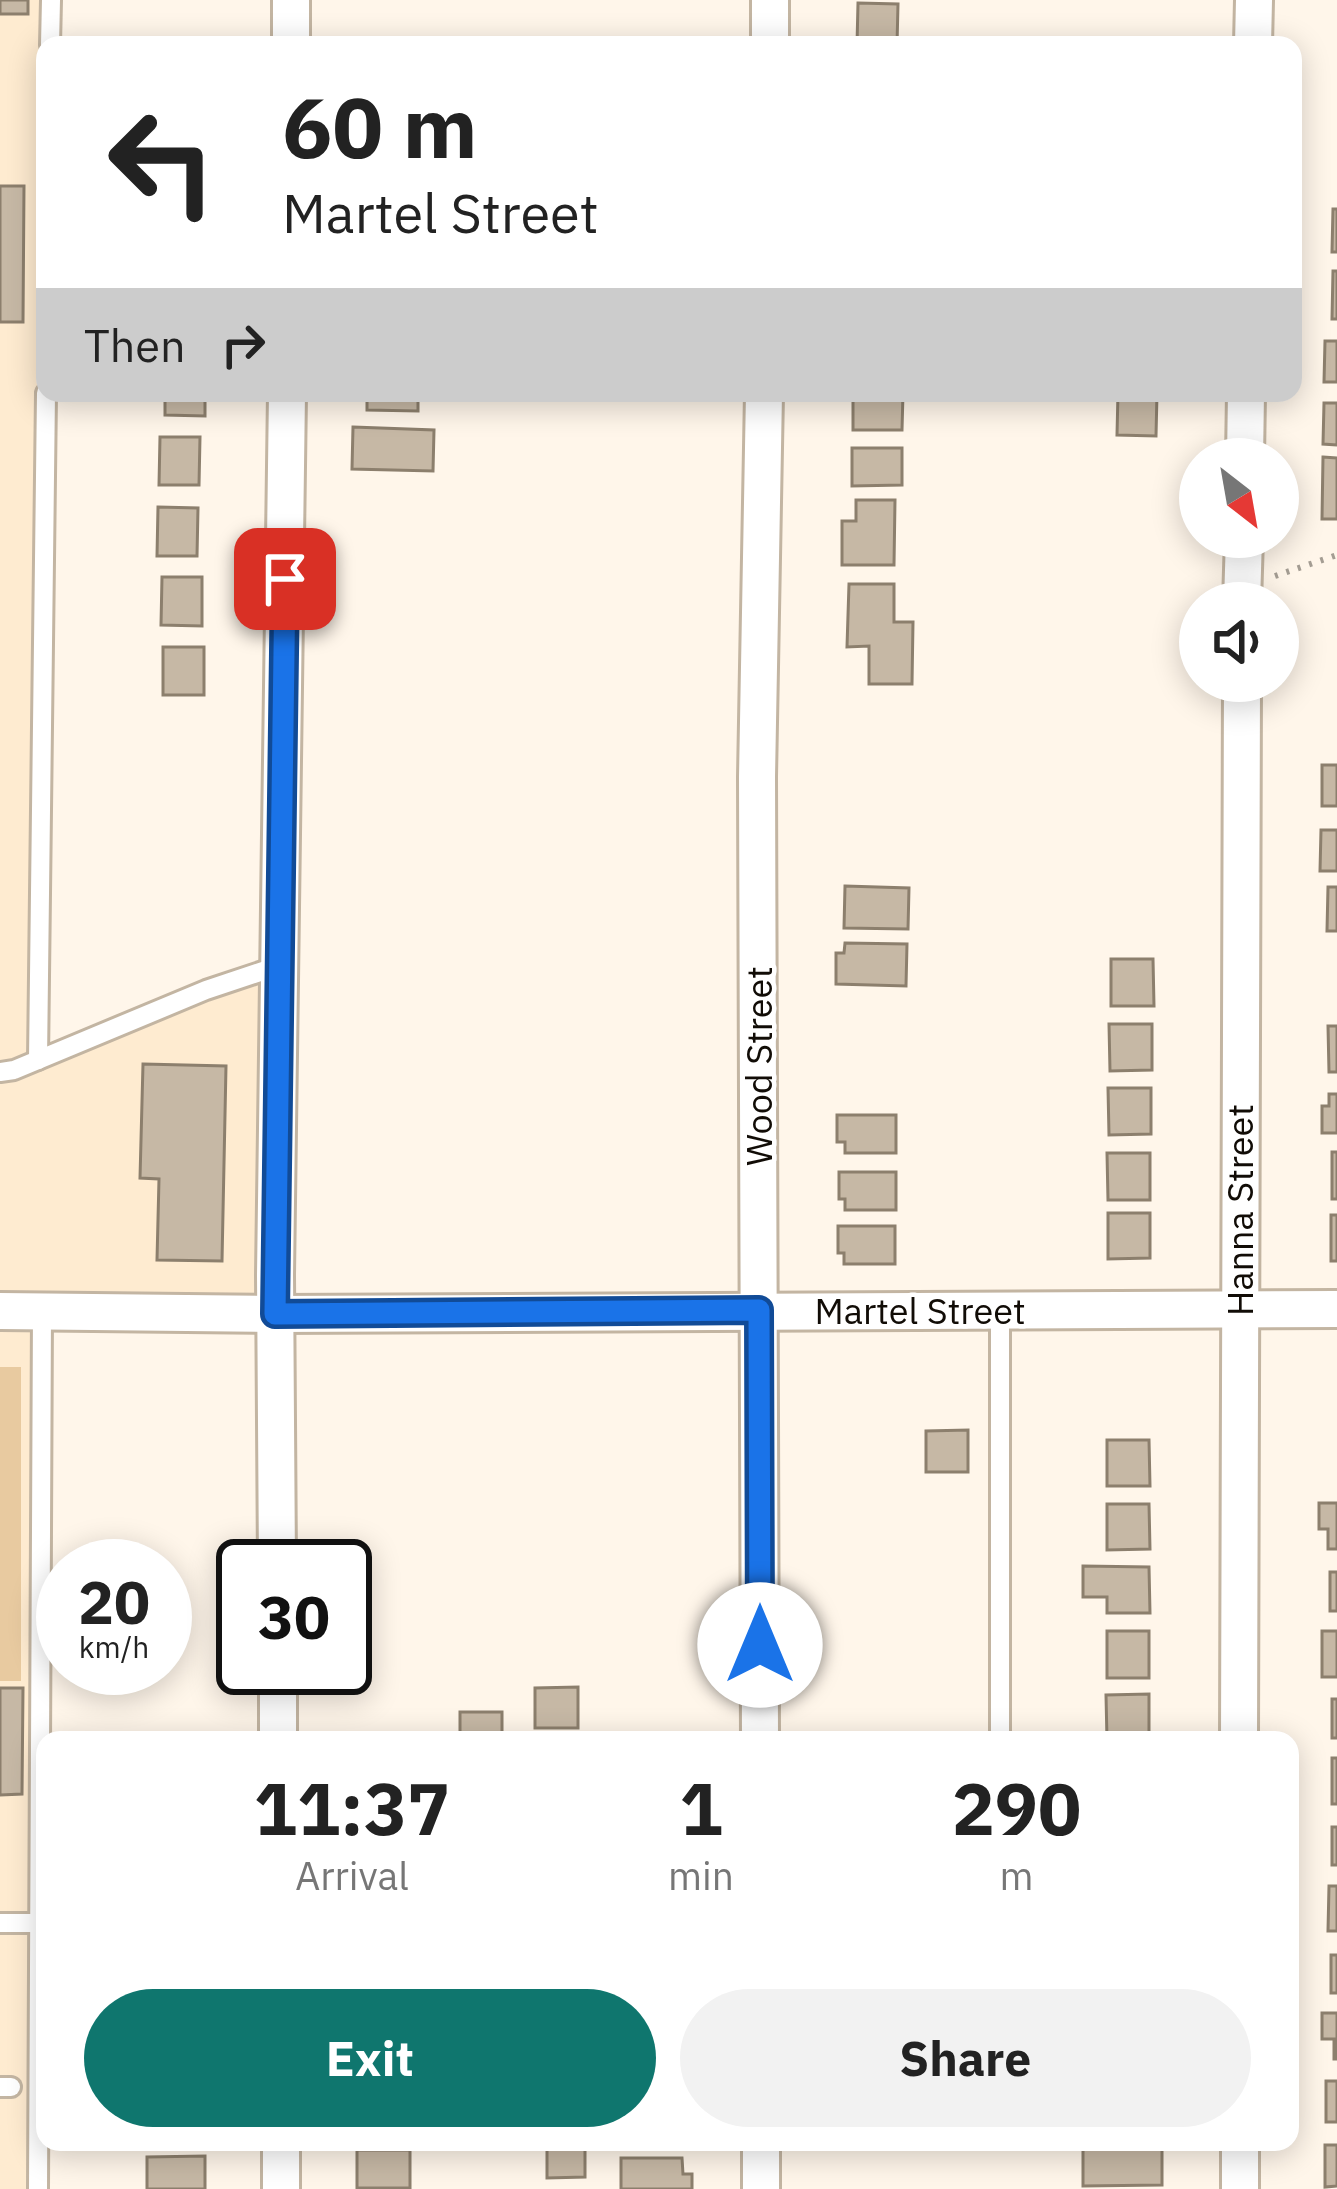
<!DOCTYPE html>
<style>
body{margin:0;font-family:"IBM Plex Sans",sans-serif;background:#f2f2f2;color:#222;height:100vh;display:flex;flex-direction:column;font-size:45px;white-space:nowrap}
*{box-sizing:border-box;margin:0}
p{font-size:39px;color:#767676}
.icon{flex:none;width:66px;height:66px;fill:none;stroke:currentColor;stroke-width:2;stroke-linecap:round;stroke-linejoin:round}
.map{position:relative;flex:1;overflow:hidden}
.panel{position:absolute;left:36px;top:1731px;width:1263px;height:420px;display:flex;flex-direction:column;background:#fff;border-radius:24px;box-shadow:0 6px 30px #0003}
.panel>*{flex:none}
.hud{position:absolute;left:36px;top:36px;width:1266px;height:366px;border-radius:24px;box-shadow:0 6px 30px #0003;background:#fff;color:#222;overflow:hidden}
.needle{width:78px;rotate:149deg}
.tools{position:absolute;left:1179px;top:438px;display:grid;gap:24px}
.tools a{display:grid;place-items:center;width:120px;height:120px;border-radius:50%;background:#fff;box-shadow:0 6px 30px #0003;font-size:60px}
.speed{position:absolute;left:36px;top:1539px;display:flex;gap:24px;font-size:60px;font-weight:700;text-align:center}
.speed>*{display:grid;place-content:center;width:156px;height:156px;border-radius:50%;background:#fff;box-shadow:0 6px 30px #0003;line-height:1}
.speed small{font-size:30px;font-weight:400}
.speed .limit{border:6px solid #111;border-radius:18px;background:#fff;color:#111}
.pin{position:absolute;display:grid;place-items:center;width:102px;height:102px;color:#fff;margin:-51px;border-radius:24px;box-shadow:0 6px 18px #0006}
.me{position:absolute;width:132px;margin:-66px;rotate:0deg;stroke-linejoin:round;filter:drop-shadow(0 0 9px #0008)}
.turn{display:flex;align-items:center;gap:42px;height:252px;padding:0 48px;font-size:54px}
.turn .icon{width:156px;height:156px;stroke-width:2.5}
.turn b{display:block;font-size:84px;line-height:102px}
.then{display:flex;align-items:center;height:114px;padding:0 48px;background:#0003;gap:24px;font-size:45px}
.eta{display:flex;justify-content:space-evenly;align-items:center;height:204px;text-align:center}
.eta b{font-size:72px;font-weight:800;line-height:84px}
.primary-button{display:flex;gap:24px;margin-top:auto;padding:24px 48px}
.primary-button a{flex:1;height:138px;border-radius:72px;background:#0f766e;color:#fff;font-size:48px;font-weight:800;line-height:138px;text-align:center}
.primary-button a+a{background:#f2f2f2;color:#222}
.map>svg:first-child{display:block}
.built{fill:#feebd0}
.green{fill:#e8caa0}
.building{fill:#c6b8a5;stroke:#8c7f6d;stroke-width:3}
.lines{fill:none;stroke-linecap:round;stroke-linejoin:round}
.service-casing{stroke:#c3b5a2;stroke-width:24}
.minor-casing{stroke:#c3b5a2;stroke-width:42}
.path{stroke:#a49d93;stroke-width:6;stroke-dasharray:3 9;stroke-linecap:butt}
.service{stroke:#fff;stroke-width:18}
.minor{stroke:#fff;stroke-width:36}
.route-casing{stroke:#114b97;stroke-width:30}
.route{stroke:#1a73e8;stroke-width:21}
.labels{text-anchor:middle;dominant-baseline:central;stroke-width:9;stroke-linejoin:round;paint-order:stroke}
.street-label{font-size:36px;fill:#110c06;stroke:#fff}
</style>
<div class="map">
<svg width="1337" height="2189" viewBox="0 0 1337 2189">
<rect width="100%" height="100%" fill="#fff6ea"/>
<polygon class="built" points="0,0 51,0 45,45 38,1059 281,965 275,1314 43,1311 38,2189 0,2189"/>
<rect class="green" x="0" y="1367" width="21" height="314"/>
<g class="building">
<rect x="0" y="0" width="28" height="14"/>
<polygon points="858,3 898,4 897,45 857,45"/>
<polygon points="0,186 24,186 23,322 0,322"/>
<polygon points="1333,209 1337,209 1337,252 1332,252"/>
<polygon points="1333,271 1337,271 1337,319 1332,319"/>
<polygon points="1325,341 1337,341 1337,382 1324,382"/>
<polygon points="165,393 205,393 205,416 165,415"/>
<polygon points="367,393 418,393 418,411 367,410"/>
<polygon points="853,393 903,393 902,430 853,430"/>
<polygon points="1118,393 1157,393 1156,436 1117,435"/>
<polygon points="1324,403 1337,403 1337,445 1323,444"/>
<polygon points="353,427 434,430 433,471 352,469"/>
<polygon points="160,437 200,437 199,485 159,485"/>
<polygon points="852,448 902,448 902,485 852,486"/>
<polygon points="1323,457 1337,458 1337,519 1322,519"/>
<polygon points="856,500 895,500 894,565 842,565 842,521 856,521"/>
<polygon points="158,507 198,508 197,556 157,556"/>
<polygon points="162,577 202,577 202,626 161,625"/>
<polygon points="849,584 894,584 894,622 913,622 912,684 869,684 869,646 847,647"/>
<rect x="163" y="647" width="41" height="48"/>
<rect x="1322" y="765" width="15" height="41"/>
<polygon points="1321,830 1337,830 1337,871 1320,871"/>
<polygon points="845,886 909,888 908,929 844,928"/>
<polygon points="1328,887 1337,887 1337,931 1327,931"/>
<polygon points="845,943 907,944 906,986 836,984 836,953 844,953"/>
<polygon points="1111,959 1153,959 1154,1006 1111,1006"/>
<polygon points="1109,1024 1152,1024 1152,1070 1110,1071"/>
<polygon points="1328,1026 1337,1026 1337,1072 1329,1072"/>
<polygon points="143,1064 226,1066 222,1261 157,1260 159,1179 140,1178"/>
<polygon points="1108,1088 1151,1088 1151,1134 1109,1135"/>
<polygon points="1329,1094 1337,1094 1337,1133 1322,1133 1322,1106 1329,1106"/>
<polygon points="837,1115 896,1115 896,1153 845,1153 845,1142 837,1142"/>
<rect x="1332" y="1152" width="5" height="47"/>
<polygon points="1107,1153 1150,1153 1150,1200 1108,1200"/>
<polygon points="839,1172 896,1172 896,1210 845,1210 845,1199 839,1199"/>
<polygon points="1108,1213 1150,1213 1150,1258 1108,1259"/>
<rect x="1331" y="1215" width="6" height="46"/>
<polygon points="838,1226 895,1226 895,1264 844,1264 844,1253 838,1253"/>
<polygon points="968,1430 968,1472 926,1472 926,1431"/>
<polygon points="1107,1440 1149,1440 1150,1486 1107,1486"/>
<polygon points="1319,1503 1337,1503 1337,1549 1328,1549 1328,1529 1319,1529"/>
<polygon points="1107,1504 1149,1504 1150,1549 1107,1550"/>
<polygon points="1083,1566 1149,1567 1150,1613 1107,1613 1107,1597 1083,1597"/>
<rect x="1330" y="1572" width="7" height="39"/>
<rect x="1107" y="1631" width="42" height="47"/>
<rect x="1322" y="1631" width="15" height="46"/>
<polygon points="578,1687 578,1728 535,1728 535,1688"/>
<polygon points="0,1688 23,1688 22,1794 0,1795"/>
<polygon points="1149,1694 1149,1740 1107,1740 1106,1695"/>
<rect x="1332" y="1699" width="5" height="39"/>
<rect x="460" y="1712" width="42" height="28"/>
<rect x="1332" y="1758" width="5" height="46"/>
<rect x="1332" y="1827" width="5" height="38"/>
<polygon points="1329,1886 1337,1886 1337,1931 1328,1931"/>
<rect x="1331" y="1955" width="6" height="38"/>
<polygon points="1322,2013 1337,2013 1337,2059 1334,2059 1334,2039 1322,2039"/>
<rect x="1326" y="2081" width="11" height="41"/>
<polygon points="1083,2144 1162,2144 1162,2185 1083,2186"/>
<polygon points="1325,2145 1337,2145 1337,2186 1325,2187"/>
<polygon points="585,2146 585,2177 547,2178 547,2147"/>
<rect x="357" y="2150" width="53" height="38"/>
<polygon points="205,2156 205,2189 147,2189 147,2157"/>
<polygon points="621,2158 682,2158 683,2174 692,2174 692,2189 621,2189"/>
</g>
<g class="lines">
<defs>
<g id="service">
<polyline points="50,45 51,0"/>
<polyline points="38,1060 46,393"/>
<polyline points="0,1072 14,1070 206,990 281,965"/>
<polyline points="1000,1310 1000,1740"/>
<polyline points="0,1923 40,1923"/>
<polyline points="0,2087 11,2087"/>
<polyline points="38,2189 42,1311"/>
</g>
<g id="minor">
<polyline points="291,45 291,0"/>
<polyline points="770,45 770,0"/>
<polyline points="1253,45 1254,0"/>
<polyline points="1245,459 1246,393"/>
<polyline points="1242,603 1244,537"/>
<polyline points="0,1311 275,1314 1337,1309"/>
<polyline points="277,1566 275,1275 287,393"/>
<polyline points="278,1668 278,1740"/>
<polyline points="760,1740 757,777 764,393"/>
<polyline points="1239,1740 1242,681"/>
<polyline points="281,2142 281,2189"/>
<polyline points="761,2142 761,2189"/>
<polyline points="1240,2142 1240,2189"/>
</g>
</defs>
<use href="#service" class="service-casing"/>
<use href="#minor" class="minor-casing"/>
<polyline class="path" points="1275,576 1337,555"/>
<use href="#service" class="service"/>
<use href="#minor" class="minor"/>
</g>
<g class="lines">
<defs>
<polyline id="route" points="285,579 275,1314 759,1310 760,1645"/>
</defs>
<use href="#route" class="route-casing"/>
<use href="#route" class="route"/>
</g>
<g class="labels">
<g class="street-label">
<text transform="translate(758 1066) rotate(-90)">Wood Street</text>
<text transform="translate(1239 1210) rotate(-90)">Hanna Street</text>
<text x="920" y="1310">Martel Street</text>
</g>
</g>
</svg>
<div class="tools">
<a><svg class="needle" viewBox="-14 -14 28 28"><path d="M0-13l5 13h-10z" fill="#e53935"/><path d="M0 13l5-13h-10z" fill="#767676"/></svg></a>
<a><svg class="icon" aria-label="sound" viewBox="0 0 24 24"><path d="M4 9h4l5-4v14l-5-4H4zM17 9q2 3 0 6"/></svg></a>
</div>
<div class="speed"><div>20<small>km/h</small></div><div class="limit">30</div></div>
<div class="pin" style="left:285px;top:579px;background:#d93025"><svg class="icon" aria-label="arrive" viewBox="0 0 24 24"><path d="M6 21V4h12l-3 4 3 4H6"/></svg></div>
<svg class="me" style="left:760px;top:1645px" viewBox="-20 -20 40 40"><circle r="19" fill="#fff"/><path d="M0-13L10 11 0 6-10 11z" fill="#1a73e8"/></svg>
<div class="hud">
<div class="turn"><svg class="icon" aria-label="left" viewBox="0 0 24 24"><path d="M17 20v-9H6M10 6l-5 5 5 5"/></svg><div><b>60 m</b>Martel Street</div></div>
<div class="then">Then<svg class="icon" aria-label="right" viewBox="0 0 24 24"><path d="M7 20v-9h11M14 6l5 5-5 5"/></svg></div>
</div>
<section class="panel">
<div class="eta">
<div><b>11:37</b><p>Arrival</p></div>
<div><b>1</b><p>min</p></div>
<div><b>290</b><p>m</p></div>
</div>
<div class="primary-button"><a>Exit</a><a>Share</a></div>
</section>
</div>
